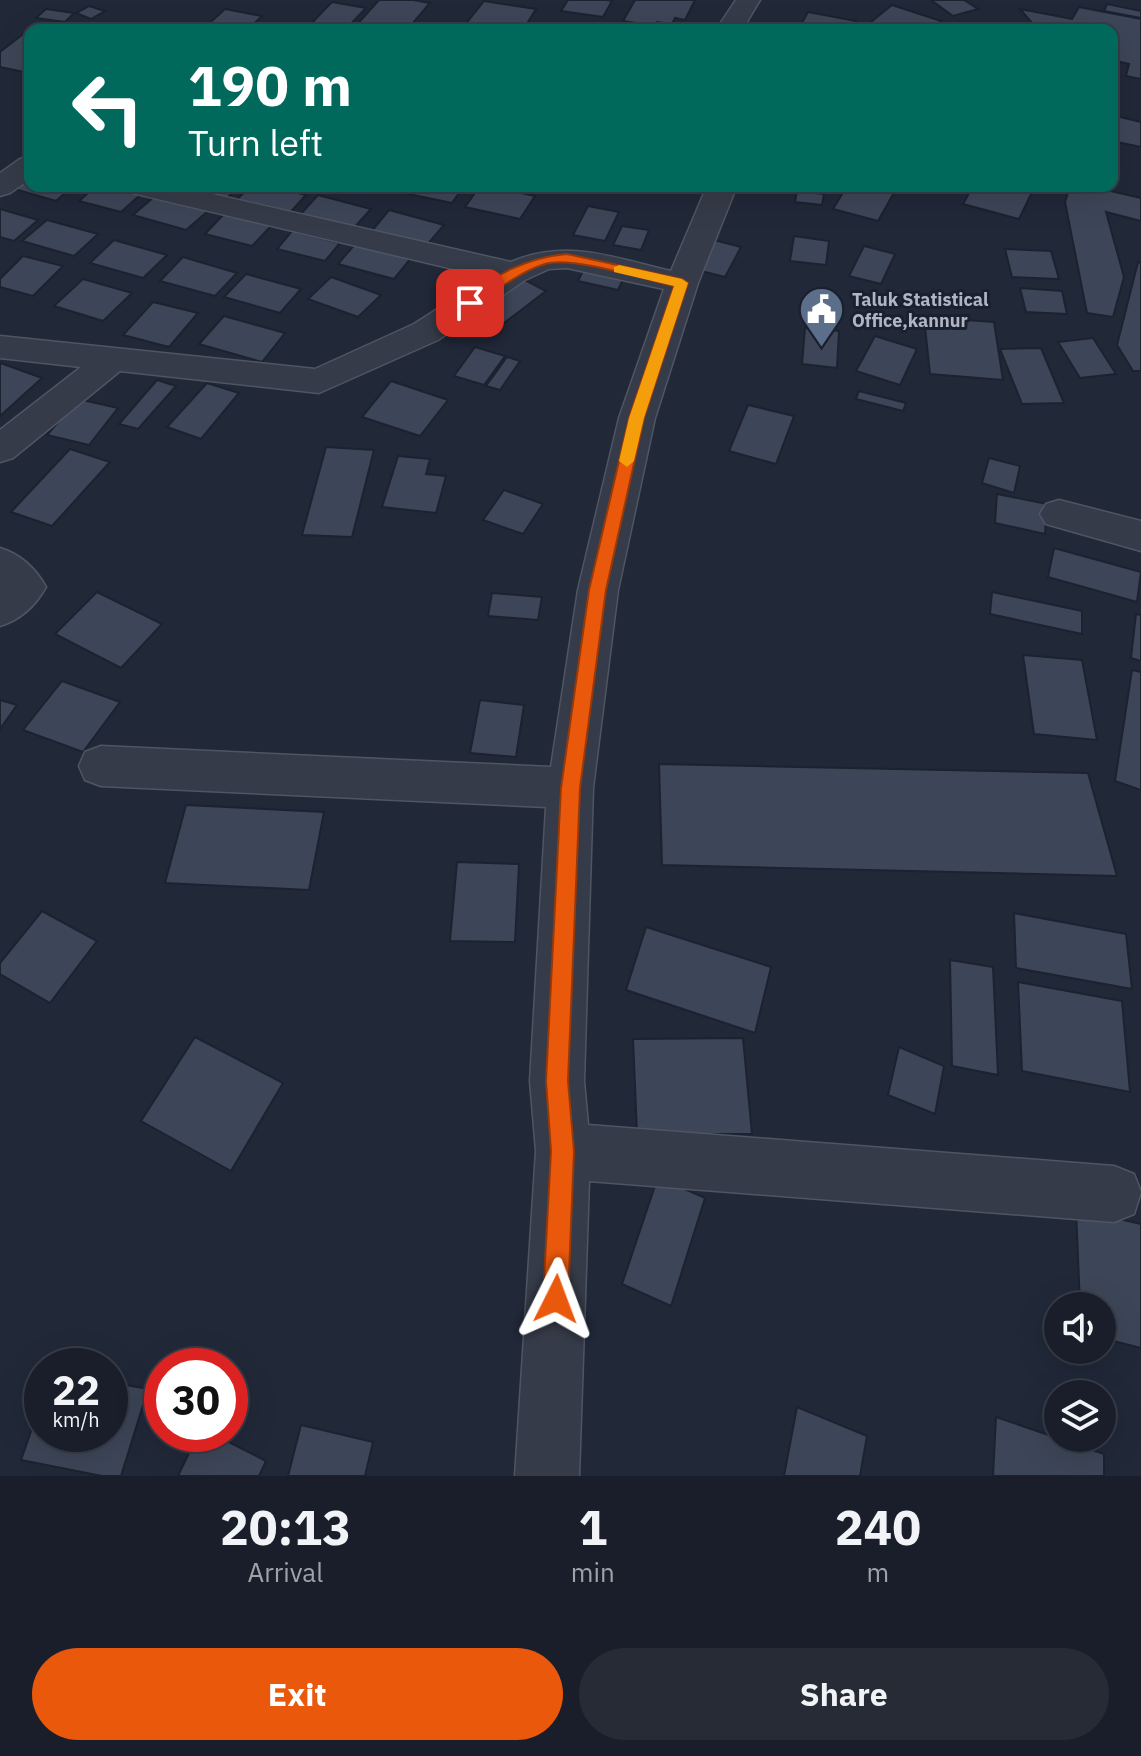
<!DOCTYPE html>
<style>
body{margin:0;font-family:"IBM Plex Sans",sans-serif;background:#262b36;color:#f1f3f6;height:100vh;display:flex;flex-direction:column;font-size:30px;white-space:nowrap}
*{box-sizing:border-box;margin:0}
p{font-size:26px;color:#9fa2a8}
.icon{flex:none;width:44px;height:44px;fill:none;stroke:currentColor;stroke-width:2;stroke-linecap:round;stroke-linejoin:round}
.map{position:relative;height:1476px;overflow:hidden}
.sheet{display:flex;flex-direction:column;background:#191e2a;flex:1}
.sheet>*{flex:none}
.top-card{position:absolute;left:24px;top:24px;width:1094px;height:168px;border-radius:16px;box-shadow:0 8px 32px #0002,0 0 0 2px #373c47;background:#00695c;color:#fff;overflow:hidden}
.controls{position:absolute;left:1044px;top:1292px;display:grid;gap:16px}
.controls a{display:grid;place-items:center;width:72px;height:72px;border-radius:50%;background:#191e2a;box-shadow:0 8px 32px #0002,0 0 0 2px #373c47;font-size:40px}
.speed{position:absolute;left:24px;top:1348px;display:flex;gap:16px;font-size:40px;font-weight:700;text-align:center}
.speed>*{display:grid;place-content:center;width:104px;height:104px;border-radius:50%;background:#191e2a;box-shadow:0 8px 32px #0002,0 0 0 2px #373c47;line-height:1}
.speed small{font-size:20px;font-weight:400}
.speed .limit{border:12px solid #d22;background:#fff;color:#111}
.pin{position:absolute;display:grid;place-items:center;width:68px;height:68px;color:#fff;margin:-34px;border-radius:16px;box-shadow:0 4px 12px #0006}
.me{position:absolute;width:88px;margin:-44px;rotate:3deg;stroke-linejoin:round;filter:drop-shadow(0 0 6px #0008)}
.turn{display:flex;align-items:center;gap:28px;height:168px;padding:0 32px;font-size:36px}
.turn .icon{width:104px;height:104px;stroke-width:2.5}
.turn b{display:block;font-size:56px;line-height:68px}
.eta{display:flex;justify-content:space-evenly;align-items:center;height:136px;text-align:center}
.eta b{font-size:48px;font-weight:700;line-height:56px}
.primary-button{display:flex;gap:16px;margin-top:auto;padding:16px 32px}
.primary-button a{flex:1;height:92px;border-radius:48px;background:#ea580c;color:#fff;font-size:32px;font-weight:700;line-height:92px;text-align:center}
.primary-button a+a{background:#262b36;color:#f1f3f6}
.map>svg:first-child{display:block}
.building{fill:#3d4658;stroke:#1c222f;stroke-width:2}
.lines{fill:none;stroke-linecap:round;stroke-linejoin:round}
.minor-casing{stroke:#4f5563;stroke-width:3}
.minor{fill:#353b48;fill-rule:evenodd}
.route{fill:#ea580c;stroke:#983908;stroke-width:2}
.slow{fill:#f59e0b}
.labels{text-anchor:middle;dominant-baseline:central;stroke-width:6;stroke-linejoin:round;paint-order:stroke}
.far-poi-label{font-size:18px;font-weight:bold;fill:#afb5c5;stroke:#1a202d;text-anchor:start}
</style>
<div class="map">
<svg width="1141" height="1476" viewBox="0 0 1141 1476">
<rect width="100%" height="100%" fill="#212838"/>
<g class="building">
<polygon points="379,0 413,0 430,3 407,30 352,30"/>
<polygon points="568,0 606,0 612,1 603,17 561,11"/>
<polygon points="635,0 695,0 685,20 675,18 672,24 657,22 655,26 623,21"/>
<polygon points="931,0 964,0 978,9 953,16"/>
<polygon points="484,1 536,9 523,30 461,30"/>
<polygon points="332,2 366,8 345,30 305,30"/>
<polygon points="1107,4 1141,11 1141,18 1104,11"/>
<polygon points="892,5 941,21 931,30 861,30"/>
<polygon points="89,6 105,11 91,19 76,13"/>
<polygon points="1079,7 1141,19 1141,79 1126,76 1129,64 1112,60 1112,30 1038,30 1020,9 1072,19"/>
<polygon points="46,9 74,13 65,22 36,18"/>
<polygon points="225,9 262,16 247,30 204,28"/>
<polygon points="808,12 856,21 851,30 798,30"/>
<polygon points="31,28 39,30 30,30 30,68 24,72 0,67 0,52"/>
<polygon points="1112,115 1141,122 1141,147 1112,141"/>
<polygon points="30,173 30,186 73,186 56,201 11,188"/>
<polygon points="96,186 108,186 140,195 121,212 79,201"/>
<polygon points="174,186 239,186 224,201"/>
<polygon points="251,186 269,186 306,195 287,216 234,202"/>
<polygon points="398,186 464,186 452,203 394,191"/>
<polygon points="480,186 489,186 535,196 520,219 465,207"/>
<polygon points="847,186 876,186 895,191 878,221 833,209"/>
<polygon points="973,186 1009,186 1032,192 1019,219 963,204"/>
<polygon points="1070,186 1089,186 1141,198 1141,221 1106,212 1124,277 1113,317 1087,313 1065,202"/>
<polygon points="797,191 824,194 822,205 795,202"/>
<polygon points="318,195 371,209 352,230 299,216"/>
<polygon points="155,196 208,211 186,230 133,215"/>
<polygon points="588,206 619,212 605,241 573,235"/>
<polygon points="0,209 38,220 14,241 0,237"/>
<polygon points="389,210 444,225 426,246 371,232"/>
<polygon points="225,213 272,225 252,246 205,234"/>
<polygon points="47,220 98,234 74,256 22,241"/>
<polygon points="622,226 649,230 641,250 613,245"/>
<polygon points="292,231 340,243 325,261 277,249"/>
<polygon points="794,236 829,241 826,265 790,261"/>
<polygon points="710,239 741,247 725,277 693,269"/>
<polygon points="114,240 167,255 143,278 90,263"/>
<polygon points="356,243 411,258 394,279 338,264"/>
<polygon points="864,246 895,254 881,284 849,276"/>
<polygon points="1005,249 1051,251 1059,279 1012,277"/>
<polygon points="23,256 63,266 33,296 0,287 0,279"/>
<polygon points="183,257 237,273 215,296 160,281"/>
<polygon points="1138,262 1141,263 1141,371 1133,371 1117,345"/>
<polygon points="586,265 626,273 618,290 578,281"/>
<polygon points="246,274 301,289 280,313 224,297"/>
<polygon points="331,277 381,295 358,317 308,299"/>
<polygon points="521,278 546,291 500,326 474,312"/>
<polygon points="83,279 132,293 103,321 54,306"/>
<polygon points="1020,288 1062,291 1067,314 1026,312"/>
<polygon points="153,302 198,313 169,347 123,335"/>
<polygon points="224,316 285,333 262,362 199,344"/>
<polygon points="924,317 994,322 1003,380 930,374"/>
<polygon points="805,328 839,331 837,368 802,364"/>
<polygon points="875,336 917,349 900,385 856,371"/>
<polygon points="1093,338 1116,374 1080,378 1058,342"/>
<polygon points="475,347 505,356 484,385 454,376"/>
<polygon points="1041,348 1064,403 1022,404 1000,349"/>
<polygon points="507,357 520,361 500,390 486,386"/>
<polygon points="0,363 42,378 0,416"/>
<polygon points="157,380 176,386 138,429 119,424"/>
<polygon points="391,381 448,400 420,436 362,417"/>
<polygon points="207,383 239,393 201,439 167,427"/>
<polygon points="859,391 906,403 903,411 856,399"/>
<polygon points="78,399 118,408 89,445 47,435"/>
<polygon points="748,405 794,416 776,464 729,451"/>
<polygon points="326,447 374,450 352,537 302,535"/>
<polygon points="70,449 110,462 52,526 11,512"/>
<polygon points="398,456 430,459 426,474 446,476 436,513 382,507"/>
<polygon points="989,458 1020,466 1014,493 982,483"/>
<polygon points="504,490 543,504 523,534 483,520"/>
<polygon points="997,494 1047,504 1045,534 995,523"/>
<polygon points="1054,548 1141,572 1137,602 1048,577"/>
<polygon points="97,592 162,624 121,668 55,634"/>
<polygon points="992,592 1082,611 1082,634 990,614"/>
<polygon points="492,593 542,597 538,620 488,616"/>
<polygon points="1136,614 1141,615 1141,661 1131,658"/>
<polygon points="1023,655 1082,660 1097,740 1034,734"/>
<polygon points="1132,670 1141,672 1141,790 1115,781"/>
<polygon points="62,681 120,702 83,752 23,730"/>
<polygon points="0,700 17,705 0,729"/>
<polygon points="480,700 524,705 516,757 470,753"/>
<polygon points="659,764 1088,773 1117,876 662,865"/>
<polygon points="186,805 324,812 309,890 165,883"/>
<polygon points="457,862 519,864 515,942 450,941"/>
<polygon points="42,911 97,941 50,1003 0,974 0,963"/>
<polygon points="1014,913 1126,934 1132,989 1016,968"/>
<polygon points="646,927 771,967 755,1033 626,990"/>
<polygon points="950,960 993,967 998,1075 952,1066"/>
<polygon points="1018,982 1122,1001 1130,1092 1022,1071"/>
<polygon points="195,1037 283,1083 231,1171 141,1121"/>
<polygon points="743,1038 752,1134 637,1134 633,1039"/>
<polygon points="899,1047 944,1066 935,1114 888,1095"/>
<polygon points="658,1177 705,1198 671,1306 622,1284"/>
<polygon points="1076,1209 1141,1224 1141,1348 1102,1338 1102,1306 1080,1306"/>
<polygon points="110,1382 148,1389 121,1476 102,1476 21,1460 42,1400 42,1434 110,1434"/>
<polygon points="797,1407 867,1436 860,1476 784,1476"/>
<polygon points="996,1417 1104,1454 1104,1476 993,1476"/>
<polygon points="301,1425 373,1442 365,1476 288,1476"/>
<polygon points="198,1434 213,1434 266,1461 259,1476 178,1476"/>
</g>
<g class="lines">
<defs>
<g id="minor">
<polygon points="736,0 760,0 742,30 716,30"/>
<polygon points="30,156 30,179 10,193 0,196 0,173 20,159"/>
<path d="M 123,186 L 177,186 L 511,262 C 567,238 614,258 671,271 L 704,193 L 703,186 L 733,186 L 734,193 L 698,283 L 655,418 L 618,590 L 593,788 L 584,1081 L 588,1125 L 1114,1166 L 1134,1174 L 1141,1192 L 1134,1214 L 1114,1222 L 589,1181 L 579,1476 L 515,1476 L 536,1151 L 530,1081 L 546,807 L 101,786 L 85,780 L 79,766 L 85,752 L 101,746 L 551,767 L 578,590 L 619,418 L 664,289 L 567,268 L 549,269 L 525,280 L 438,340 L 319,393 L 120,371 L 13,458 L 0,462 L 0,430 L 81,367 L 0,358 L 0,336 L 315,369 L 414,324 L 487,277 L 128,192 Z"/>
<polygon points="1059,500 1141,521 1141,551 1046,524 1040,514 1046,504"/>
<path d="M 0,548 C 20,554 36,569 46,587 C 36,605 20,620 0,626 Z"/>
</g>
</defs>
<use href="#minor" class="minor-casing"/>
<use href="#minor" class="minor"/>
</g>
<path class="route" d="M 567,254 L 682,279 L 688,283 L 644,418 L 606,590 L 580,788 L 568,1081 L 574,1151 L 568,1299 L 564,1308 L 556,1311 L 547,1308 L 543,1299 L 551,1151 L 546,1081 L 561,788 L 589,590 L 629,418 L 674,286 C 644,279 572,256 545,264 C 519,272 496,291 475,306 L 470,307 L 463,303 C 489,275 530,257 567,254 Z"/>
<polygon class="slow" points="619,265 682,279 688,283 644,418 634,461 627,467 619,461 629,418 674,286 614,272 614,267"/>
<defs>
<symbol id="civic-pin" viewBox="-11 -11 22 30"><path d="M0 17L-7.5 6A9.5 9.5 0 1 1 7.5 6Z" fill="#5c6f8a" stroke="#1a202d"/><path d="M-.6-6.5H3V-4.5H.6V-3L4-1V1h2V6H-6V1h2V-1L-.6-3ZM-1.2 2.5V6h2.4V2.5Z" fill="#fff"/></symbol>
</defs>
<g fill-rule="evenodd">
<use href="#civic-pin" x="796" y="284" width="51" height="69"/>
</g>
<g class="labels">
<g class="far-poi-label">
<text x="852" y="299">Taluk Statistical<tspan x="852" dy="21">Office,kannur</tspan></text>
</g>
</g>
</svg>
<div class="controls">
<a><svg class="icon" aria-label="sound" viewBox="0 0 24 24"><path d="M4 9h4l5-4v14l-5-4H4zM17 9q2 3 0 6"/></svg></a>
<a><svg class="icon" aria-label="layers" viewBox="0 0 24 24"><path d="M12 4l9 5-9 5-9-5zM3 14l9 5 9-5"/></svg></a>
</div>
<div class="speed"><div>22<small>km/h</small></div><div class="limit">30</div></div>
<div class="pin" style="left:470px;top:303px;background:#d93025"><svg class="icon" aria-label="arrive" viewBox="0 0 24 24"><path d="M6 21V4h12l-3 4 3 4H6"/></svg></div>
<svg class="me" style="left:556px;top:1299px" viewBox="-20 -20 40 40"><path d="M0-17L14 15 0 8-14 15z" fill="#ea580c" stroke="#fff" stroke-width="4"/></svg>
<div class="top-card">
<div class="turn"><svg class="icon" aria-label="left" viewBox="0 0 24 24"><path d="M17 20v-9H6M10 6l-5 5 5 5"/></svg><div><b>190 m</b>Turn left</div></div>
</div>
</div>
<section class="sheet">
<div class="eta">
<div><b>20:13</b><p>Arrival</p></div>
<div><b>1</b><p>min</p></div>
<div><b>240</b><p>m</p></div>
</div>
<div class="primary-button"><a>Exit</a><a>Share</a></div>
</section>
